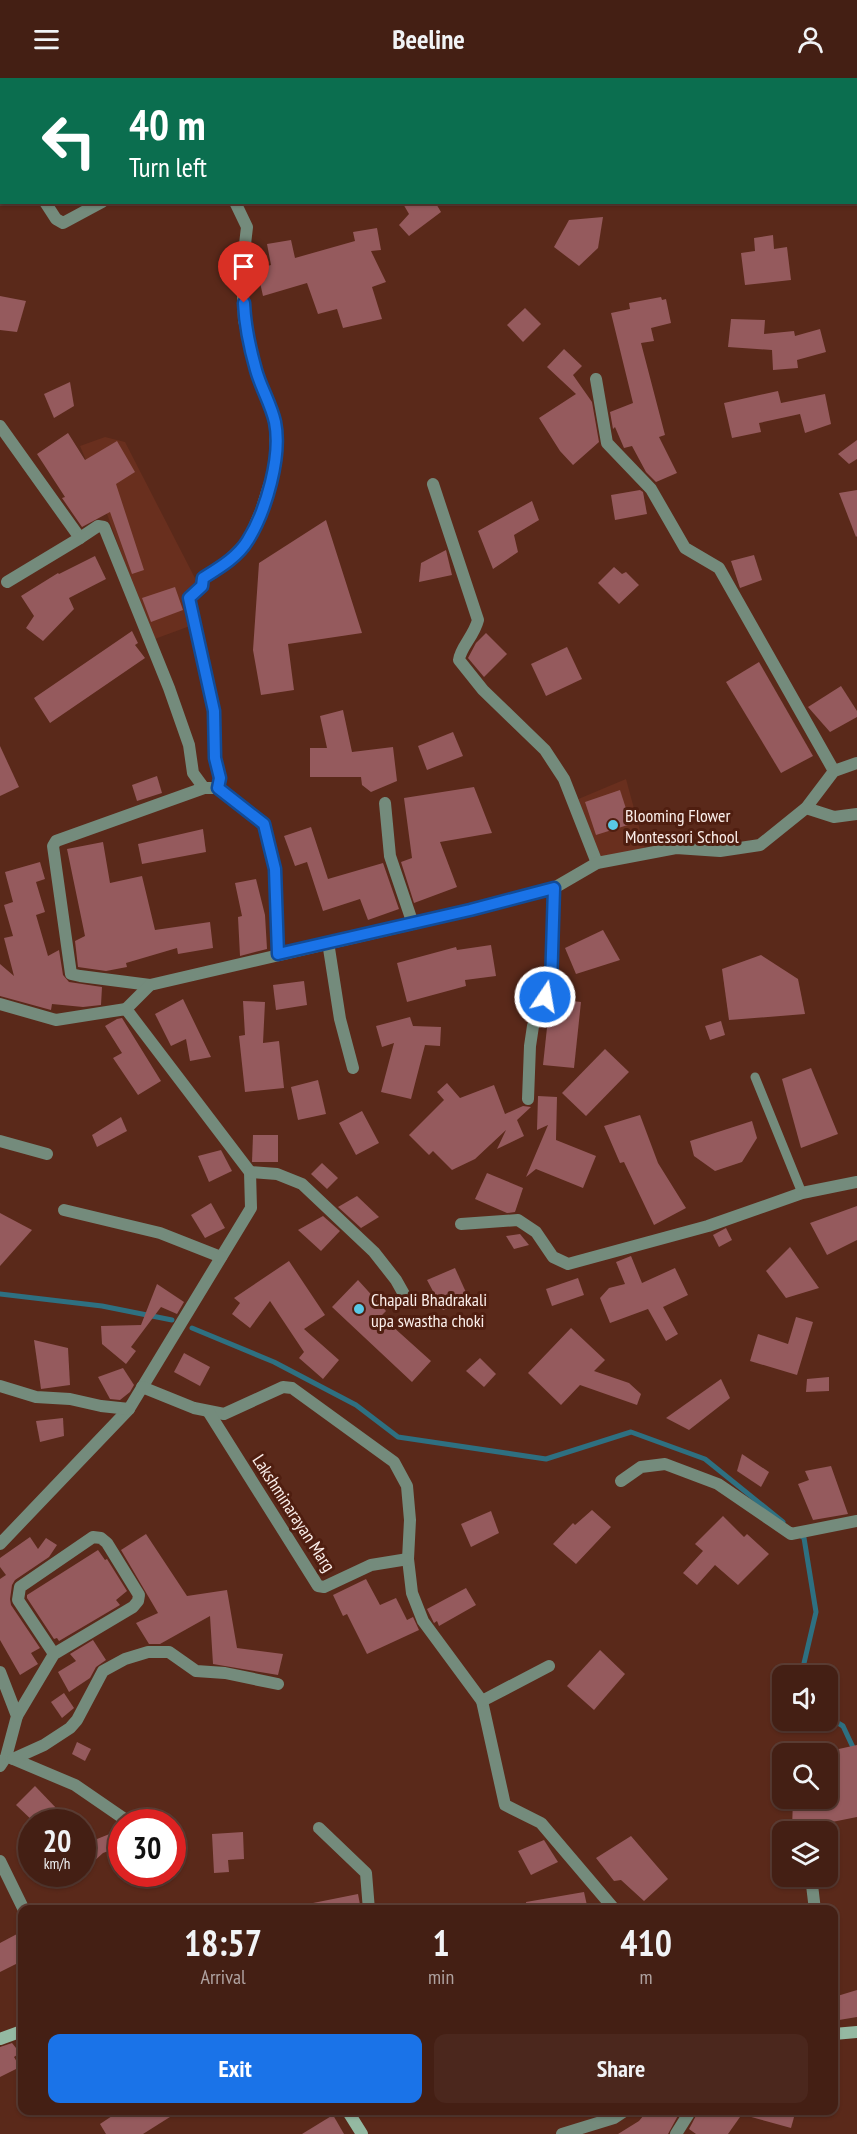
<!DOCTYPE html>
<style>
body{margin:0;font-family:"PT Sans Narrow",sans-serif;background:#4b271d;color:#f1f3f6;height:100vh;display:flex;flex-direction:column;font-size:22px;white-space:nowrap}
*{box-sizing:border-box;margin:0}
p{font-size:20px;color:#afa2a0}
.icon{flex:none;width:33px;height:33px;fill:none;stroke:currentColor;stroke-width:2;stroke-linecap:round;stroke-linejoin:round}
.map{position:relative;flex:1;overflow:hidden}
.drawer{position:absolute;left:18px;top:1827px;width:820px;height:210px;display:flex;flex-direction:column;background:#441f14;border-radius:12px;box-shadow:0 2px 4px #0004,0 0 0 2px #5c3d34}
.drawer>*{flex:none}
.hud{position:absolute;left:0px;top:0px;width:858px;height:126px;box-shadow:0 2px 4px #0004,0 0 0 2px #5c3d34;background:#0b6e4f;color:#fff;overflow:hidden}
.controls{position:absolute;left:772px;top:1587px;display:grid;gap:12px}
.controls a{display:grid;place-items:center;width:66px;height:66px;border-radius:12px;background:#441f14;box-shadow:0 2px 4px #0004,0 0 0 2px #5c3d34;font-size:30px}
.speed{position:absolute;left:18px;top:1731px;display:flex;gap:12px;font-size:30px;font-weight:700;text-align:center}
.speed>*{display:grid;place-content:center;width:78px;height:78px;border-radius:50%;background:#441f14;box-shadow:0 2px 4px #0004,0 0 0 2px #5c3d34;line-height:1}
.speed small{font-size:15px;font-weight:400}
.speed .limit{border:9px solid #d22;background:#fff;color:#111}
.pin{position:absolute;display:grid;place-items:center;width:51px;height:51px;color:#fff;margin:-62px -26px;border-radius:50% 50% 50% 0;rotate:-45deg;box-shadow:0 0 6px #0007}
.pin .icon{rotate:45deg}
.me{position:absolute;width:66px;margin:-33px;rotate:12deg;stroke-linejoin:round;filter:drop-shadow(0 0 4px #0008)}
.turn{display:flex;align-items:center;gap:21px;height:126px;padding:0 30px;font-size:27px}
.turn .icon{width:78px;height:78px;stroke-width:2.5}
.turn b{display:block;font-size:42px;line-height:51px}
.eta{display:flex;justify-content:space-evenly;align-items:center;height:102px;text-align:center}
.eta b{font-size:36px;font-weight:700;line-height:42px}
.cta{display:flex;gap:12px;margin-top:auto;padding:12px 30px}
.cta a{flex:1;height:69px;border-radius:12px;background:#1a73e8;color:#fff;font-size:24px;font-weight:700;line-height:69px;text-align:center}
.cta a+a{background:#4b271d;color:#f1f3f6}
header{display:flex;justify-content:space-between;align-items:center;height:78px;padding:0 30px;background:#441f14;font-size:27px;font-weight:700}
.map>svg:first-child{display:block}
.built{fill:#692f1e}
.lines{fill:none;stroke-linecap:round;stroke-linejoin:round}
.stream{stroke:#2e7081;stroke-width:5}
.building{fill:#955a5d}
.lane{stroke:#748b7c;stroke-width:9}
.street{stroke:#748b7c;stroke-width:12}
.secondary{stroke:#94b9a2;stroke-width:12}
.route-casing{stroke:#114b97;stroke-width:15}
.route{stroke:#1a73e8;stroke-width:10}
.poi-dot{fill:#59c8e5;stroke:#4f1e10;stroke-width:2}
.labels{text-anchor:middle;dominant-baseline:central;stroke-width:6;stroke-linejoin:round;paint-order:stroke}
.poi-label{font-size:18px;fill:#fbeeea;stroke:#4f1e10;text-anchor:start}
.street-label{font-size:18px;fill:#fbeeea;stroke:#4f1e10}
</style>
<header><svg class="icon" aria-label="menu" viewBox="0 0 24 24"><path d="M4 6h16M4 12h16M4 18h16"/></svg>Beeline<svg class="icon" aria-label="person" viewBox="0 0 24 24"><circle cx="12" cy="8" r="4"/><path d="M4 21q1-7 8-7t8 7"/></svg></header>
<div class="map">
<svg width="857" height="2056" viewBox="0 0 857 2056">
<rect width="100%" height="100%" fill="#5a291a"/>
<g class="built">
<polygon points="105,359 125,364 199,508 184,516 190,548 152,562 100,416 80,368"/>
<polygon points="626,701 645,771 601,779 576,722"/>
</g>
<g class="lines">
<g class="stream">
<polyline points="0,1216 102,1228 172,1242"/>
<polyline points="192,1250 274,1284 356,1327 398,1359 546,1381 631,1354 705,1381 783,1444"/>
<polyline points="797,1455 804,1460 816,1534 801,1598"/>
<polyline points="828,1639 843,1648 857,1678"/>
</g>
</g>
<g class="building">
<polygon points="402,124 435,124 441,134 409,158 399,147 409,136"/>
<polygon points="603,139 598,170 579,188 554,169 569,142"/>
<polygon points="377,150 381,172 371,173 386,204 372,209 382,241 343,250 337,231 318,236 307,205 263,218 257,191 271,187 267,166 291,162 295,180 355,163 353,154"/>
<polygon points="773,157 774,171 787,169 791,202 745,207 741,175 755,173 754,160"/>
<polygon points="0,218 26,223 17,254 0,252"/>
<polygon points="661,219 662,222 666,221 671,245 651,250 654,263 641,265 665,357 659,359 677,395 656,404 646,394 632,368 624,370 615,349 613,351 610,334 633,325 611,235 630,231 629,225"/>
<polygon points="525,230 541,246 523,264 507,247"/>
<polygon points="731,241 765,242 764,256 794,253 795,258 820,251 826,274 797,282 798,290 773,292 772,272 728,269"/>
<polygon points="564,271 582,288 573,297 592,324 599,364 573,387 560,373 539,340 576,316 547,289"/>
<polygon points="70,304 74,328 54,340 44,316"/>
<polygon points="778,313 781,325 825,316 831,346 805,355 800,336 759,345 761,354 732,360 724,325"/>
<polygon points="68,355 85,382 117,363 135,394 116,406 144,492 132,496 110,434 82,449 62,420 65,419 37,376"/>
<polygon points="857,362 857,381 849,386 838,376"/>
<polygon points="640,412 643,414 647,436 615,442 611,417"/>
<polygon points="857,412 857,458 856,459 839,415"/>
<polygon points="532,423 539,442 514,457 518,474 493,491 478,453"/>
<polygon points="326,442 362,555 288,566 294,612 261,617 253,572 259,485"/>
<polygon points="446,472 452,497 419,504 421,485"/>
<polygon points="754,477 762,502 740,510 731,483"/>
<polygon points="95,478 106,501 69,520 74,531 43,563 26,550 34,538 21,518 58,495 59,496"/>
<polygon points="614,489 622,496 626,494 639,507 619,526 598,505"/>
<polygon points="175,509 183,532 151,544 142,520"/>
<polygon points="132,553 138,565 135,567 145,580 50,645 34,620"/>
<polygon points="486,555 507,576 484,599 468,580 476,565"/>
<polygon points="567,569 582,601 546,618 531,586"/>
<polygon points="759,584 813,678 781,695 726,604"/>
<polygon points="841,608 857,633 857,639 830,654 808,629"/>
<polygon points="343,632 352,674 393,669 397,703 371,714 362,707 361,699 310,699 310,670 327,670 320,638"/>
<polygon points="453,654 463,678 427,692 418,668"/>
<polygon points="0,668 19,709 0,718"/>
<polygon points="157,698 162,715 137,723 132,707"/>
<polygon points="474,709 492,755 440,764 457,809 414,825 401,784 412,780 404,720"/>
<polygon points="620,712 631,746 596,757 585,724"/>
<polygon points="311,749 328,801 383,785 399,831 368,842 360,821 323,833 307,784 295,788 284,758"/>
<polygon points="203,751 206,774 142,786 138,766"/>
<polygon points="103,764 110,805 142,798 155,852 210,844 213,870 178,876 177,870 126,885 127,889 106,893 78,889 75,863 85,858 67,771"/>
<polygon points="40,784 45,801 36,804 45,834 36,837 48,878 59,872 63,897 69,904 102,909 101,927 83,929 52,926 51,932 0,918 0,886 14,898 4,860 13,858 4,827 13,824 5,794"/>
<polygon points="256,801 265,837 267,871 240,878 238,839 242,838 235,805"/>
<polygon points="603,852 620,882 576,896 565,870"/>
<polygon points="491,867 496,898 465,902 466,908 407,924 397,885 456,869 457,872"/>
<polygon points="761,877 798,901 805,936 729,942 722,891"/>
<polygon points="304,903 307,927 276,932 273,907"/>
<polygon points="183,921 211,979 190,983 186,961 171,968 155,936"/>
<polygon points="554,921 581,924 574,990 543,987 549,931"/>
<polygon points="243,923 265,924 263,965 279,963 284,1010 245,1014 239,958 245,957"/>
<polygon points="410,939 413,948 441,949 440,968 425,967 411,1021 381,1014 394,965 382,969 376,948"/>
<polygon points="122,940 161,1003 138,1017 113,980 122,975 105,948 117,941"/>
<polygon points="721,943 725,957 710,962 705,948"/>
<polygon points="605,971 629,994 586,1038 562,1015"/>
<polygon points="811,990 838,1056 801,1070 782,1001"/>
<polygon points="318,1002 326,1036 298,1042 291,1009"/>
<polygon points="447,1005 460,1020 494,1007 505,1036 523,1028 531,1029 517,1042 524,1058 497,1071 506,1052 475,1081 452,1092 433,1073 429,1077 409,1057 444,1022 437,1014"/>
<polygon points="538,1018 557,1019 556,1062 596,1078 583,1110 536,1091 526,1099 548,1047 537,1052"/>
<polygon points="362,1033 379,1065 356,1077 339,1045"/>
<polygon points="640,1037 658,1085 686,1130 654,1147 624,1084 620,1085 604,1048"/>
<polygon points="121,1039 127,1053 97,1069 92,1057"/>
<polygon points="752,1043 757,1060 742,1084 715,1093 694,1078 690,1063"/>
<polygon points="253,1057 278,1057 278,1084 252,1084"/>
<polygon points="221,1072 232,1093 209,1104 198,1078"/>
<polygon points="322,1085 338,1100 327,1111 311,1096"/>
<polygon points="487,1095 523,1110 515,1134 507,1135 475,1121"/>
<polygon points="357,1118 379,1139 361,1150 338,1129"/>
<polygon points="211,1125 225,1150 205,1160 191,1137"/>
<polygon points="857,1128 857,1162 827,1177 810,1145"/>
<polygon points="0,1135 32,1152 0,1188"/>
<polygon points="323,1138 340,1153 321,1173 298,1152"/>
<polygon points="726,1150 732,1162 719,1169 713,1157"/>
<polygon points="520,1156 529,1167 514,1171 506,1158"/>
<polygon points="790,1169 819,1210 786,1220 766,1193"/>
<polygon points="631,1178 642,1205 675,1190 688,1217 663,1229 678,1256 666,1263 648,1231 610,1245 600,1220 609,1210 625,1206 616,1184"/>
<polygon points="289,1183 325,1237 304,1251 339,1282 323,1301 299,1280 304,1274 270,1223 250,1250 232,1236 240,1225 234,1220"/>
<polygon points="455,1190 469,1221 443,1232 427,1202"/>
<polygon points="578,1200 584,1217 552,1228 546,1211"/>
<polygon points="358,1202 386,1233 381,1238 431,1283 412,1304 332,1229"/>
<polygon points="157,1206 184,1224 177,1236 161,1229 131,1269 136,1273 126,1286 102,1266 101,1248 141,1247"/>
<polygon points="796,1239 813,1244 797,1297 750,1283 758,1256 788,1266"/>
<polygon points="571,1250 605,1282 594,1293 629,1305 641,1316 637,1327 580,1307 561,1327 528,1295"/>
<polygon points="34,1262 68,1270 70,1307 41,1311"/>
<polygon points="184,1275 210,1289 200,1308 174,1294"/>
<polygon points="480,1280 496,1296 484,1309 466,1293"/>
<polygon points="123,1290 134,1307 130,1314 120,1322 110,1321 98,1299"/>
<polygon points="829,1299 829,1313 806,1314 807,1301"/>
<polygon points="721,1301 730,1320 689,1352 666,1340"/>
<polygon points="63,1340 64,1358 40,1364 36,1343"/>
<polygon points="742,1376 769,1394 761,1409 737,1393"/>
<polygon points="831,1388 848,1436 813,1442 798,1406 809,1402 805,1393"/>
<polygon points="592,1432 611,1449 576,1486 553,1466 573,1445 575,1447"/>
<polygon points="491,1433 499,1455 471,1469 461,1446"/>
<polygon points="723,1438 744,1459 747,1456 769,1476 738,1507 715,1487 697,1507 683,1495 703,1473 695,1466"/>
<polygon points="146,1456 187,1518 227,1512 237,1570 283,1576 278,1597 213,1586 210,1538 160,1566 149,1566 136,1545 158,1535 121,1472"/>
<polygon points="30,1459 38,1471 46,1460 57,1467 49,1479 15,1502 12,1507 10,1521 11,1527 40,1570 31,1575 38,1586 20,1597 0,1562 0,1501 6,1497 0,1489 0,1480"/>
<polygon points="98,1472 105,1482 107,1481 127,1513 116,1522 120,1527 59,1563 57,1560 54,1561 27,1520 27,1517"/>
<polygon points="366,1501 380,1527 396,1520 407,1542 413,1539 419,1552 367,1576 347,1536 343,1538 333,1517"/>
<polygon points="466,1510 476,1527 439,1548 437,1543 434,1545 427,1531"/>
<polygon points="93,1562 106,1582 96,1589 90,1600 69,1614 58,1594 76,1583 70,1576"/>
<polygon points="600,1572 625,1596 594,1632 567,1608"/>
<polygon points="64,1615 74,1630 62,1640 51,1624"/>
<polygon points="77,1664 91,1671 85,1683 72,1676"/>
<polygon points="857,1667 857,1739 832,1744 832,1754 792,1752 793,1720 828,1720 828,1704 835,1704 828,1684 828,1676 825,1674"/>
<polygon points="35,1708 58,1732 45,1744 34,1744 16,1727"/>
<polygon points="117,1753 122,1768 103,1775 82,1794 82,1767"/>
<polygon points="243,1754 244,1781 228,1782 229,1794 214,1795 212,1756"/>
<polygon points="631,1758 668,1801 644,1823 621,1802 614,1803 596,1780"/>
<polygon points="544,1762 558,1784 531,1797 518,1773"/>
<polygon points="584,1814 588,1832 527,1832 526,1824"/>
<polygon points="358,1816 361,1832 314,1832 313,1825"/>
<polygon points="17,1856 22,1868 22,1883 0,1894 0,1865"/>
<polygon points="857,1912 857,1939 839,1942 834,1919"/>
<polygon points="12,1965 20,1975 14,1979 20,1989 0,1999 0,1969"/>
<polygon points="121,2032 181,2032 143,2056 106,2056 100,2046"/>
<polygon points="648,2032 681,2032 668,2056 618,2056 639,2043"/>
<polygon points="699,2032 730,2032 740,2039 728,2056 696,2056 689,2051"/>
<polygon points="745,2032 796,2032 791,2050 744,2037"/>
<polygon points="333,2037 344,2056 302,2056"/>
</g>
<g class="lines">
<polyline class="lane" points="755,999 802,1115"/>
<g class="street">
<polyline points="131,0 132,2"/>
<polyline points="234,0 235,2"/>
<polyline points="483,2 484,0"/>
<polyline points="0,53 2,56"/>
<polyline points="45,124 56,141 63,145 102,124"/>
<polyline points="235,124 247,149 242,192 244,242 256,292 275,344 276,385 261,433 248,463 228,483 203,500 202,508 189,520 214,633 215,680 220,700 218,710 264,746 275,791 278,876"/>
<polyline points="596,301 607,365 651,411 685,470 719,490 834,693"/>
<polyline points="0,348 80,460 7,504"/>
<path d="M 433,406 L 478,542 C 474,558 460,570 459,582 L 483,612 L 545,672 L 564,701 L 597,785"/>
<polyline points="80,460 98,448 104,449 169,610 189,667 193,695 204,710"/>
<polyline points="385,725 390,778 413,846"/>
<polyline points="806,730 834,739 857,736"/>
<polyline points="328,864 340,941 353,990"/>
<polyline points="150,907 80,898 71,896 53,768 56,763 204,710 218,710"/>
<polyline points="0,926 56,942 126,931 250,1094 251,1130 129,1331 0,1466"/>
<polyline points="126,931 150,907 413,846 554,810 597,785 676,770 720,773 760,767 806,730 834,693 857,685"/>
<polyline points="528,1021 530,968 533,948 551,907 554,810"/>
<polyline points="0,1063 47,1076"/>
<polyline points="250,1094 277,1096 302,1106 374,1174 396,1202 405,1218"/>
<polyline points="64,1132 160,1155 221,1179"/>
<polyline points="461,1146 518,1142 536,1154 553,1179 568,1186 708,1148 802,1115 857,1104"/>
<polyline points="0,1308 36,1319 70,1321 101,1328 129,1331"/>
<polyline points="142,1309 194,1330 224,1336 283,1309 292,1310 394,1384 407,1408 410,1442 408,1481 412,1515 423,1543 482,1623 505,1727 541,1745 615,1832"/>
<polyline points="208,1333 318,1508 324,1509 371,1487 408,1481"/>
<polyline points="621,1403 641,1389 665,1386 718,1406 791,1456 857,1443"/>
<polyline points="0,1594 17,1638 6,1679 0,1688"/>
<polyline points="482,1623 549,1588"/>
<polyline points="17,1638 54,1576 133,1529 138,1523 139,1517 107,1465 101,1460 93,1459 20,1509 18,1522 54,1576"/>
<polyline points="11,1680 75,1707 123,1740"/>
<polyline points="13,1681 44,1667 70,1650 77,1642 103,1593 125,1581 148,1574 169,1574 196,1593 225,1595 278,1606"/>
<polyline points="319,1750 366,1795 369,1832"/>
<polyline points="0,1783 24,1832"/>
<polyline points="812,1807 815,1832"/>
<polyline points="562,2056 614,2040 626,2032"/>
<polyline points="676,2056 691,2032"/>
</g>
<g class="secondary">
<polyline points="834,1956 857,1954"/>
<polyline points="0,1961 22,1953"/>
<polyline points="347,2032 362,2056"/>
</g>
</g>
<g class="lines">
<defs>
<path id="route" d="M 244,225 C 245,248 250,271 256,292 C 261,310 271,326 275,344 C 282,378 266,433 248,462 C 238,479 219,490 203,500 L 202,508 L 189,520 L 214,633 L 215,680 L 220,700 L 218,710 L 264,746 L 275,791 L 278,876 L 470,832 L 554,810 L 551,907 L 545,919"/>
</defs>
<use href="#route" class="route-casing"/>
<use href="#route" class="route"/>
</g>
<g class="poi-dot">
<circle cx="613" cy="747" r="6"/>
<circle cx="359" cy="1231" r="6"/>
</g>
<g class="labels">
<g class="poi-label">
<text x="625" y="737">Blooming Flower<tspan x="625" dy="21">Montessori School</tspan></text>
<text x="371" y="1221">Chapali Bhadrakali<tspan x="371" dy="21">upa swastha choki</tspan></text>
</g>
<g class="street-label">
<text transform="translate(294 1435) rotate(57)">Lakshminarayan Marg</text>
</g>
</g>
</svg>
<div class="controls">
<a><svg class="icon" aria-label="sound" viewBox="0 0 24 24"><path d="M4 9h4l5-4v14l-5-4H4zM17 9q2 3 0 6"/></svg></a>
<a><svg class="icon" aria-label="search" viewBox="0 0 24 24"><circle cx="10" cy="10" r="6"/><path d="M15 15l6 6"/></svg></a>
<a><svg class="icon" aria-label="layers" viewBox="0 0 24 24"><path d="M12 4l9 5-9 5-9-5zM3 14l9 5 9-5"/></svg></a>
</div>
<div class="speed"><div>20<small>km/h</small></div><div class="limit">30</div></div>
<div class="pin" style="left:244px;top:225px;background:#d93025"><svg class="icon" aria-label="arrive" viewBox="0 0 24 24"><path d="M6 21V4h12l-3 4 3 4H6"/></svg></div>
<svg class="me" style="left:545px;top:919px" viewBox="-20 -20 40 40"><circle r="17" fill="#1a73e8" stroke="#fff" stroke-width="3"/><path d="M0-11L8 9 0 5-8 9z" fill="#fff"/></svg>
<div class="hud">
<div class="turn"><svg class="icon" aria-label="left" viewBox="0 0 24 24"><path d="M17 20v-9H6M10 6l-5 5 5 5"/></svg><div><b>40 m</b>Turn left</div></div>
</div>
<section class="drawer">
<div class="eta">
<div><b>18:57</b><p>Arrival</p></div>
<div><b>1</b><p>min</p></div>
<div><b>410</b><p>m</p></div>
</div>
<div class="cta"><a>Exit</a><a>Share</a></div>
</section>
</div>
